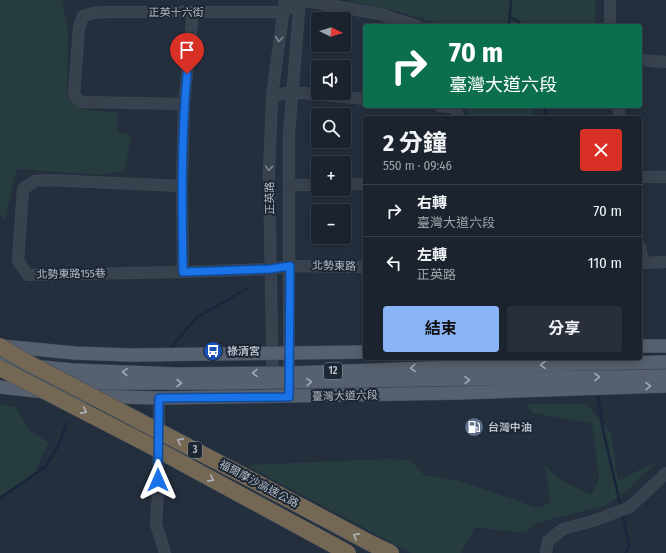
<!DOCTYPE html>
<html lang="zh-TW">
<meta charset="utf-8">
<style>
body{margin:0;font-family:"Fira Sans Condensed","Noto Sans TC",sans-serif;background:#282f3a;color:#f1f3f6;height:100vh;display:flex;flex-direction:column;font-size:15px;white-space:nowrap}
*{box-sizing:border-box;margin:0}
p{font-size:13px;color:#a0a4aa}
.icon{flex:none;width:22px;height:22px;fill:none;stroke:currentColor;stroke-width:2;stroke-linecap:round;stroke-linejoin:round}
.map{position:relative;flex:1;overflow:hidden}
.details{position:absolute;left:363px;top:116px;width:279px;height:244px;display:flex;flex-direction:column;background:#1b232e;border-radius:4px;box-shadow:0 2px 10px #0003,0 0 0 1px #39404a}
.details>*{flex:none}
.banner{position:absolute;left:363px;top:24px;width:279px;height:84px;border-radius:4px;box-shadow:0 2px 10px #0003,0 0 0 1px #39404a;background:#0b6e4f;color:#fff;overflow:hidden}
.needle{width:26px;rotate:95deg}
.tools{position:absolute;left:311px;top:12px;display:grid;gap:8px}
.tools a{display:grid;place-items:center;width:40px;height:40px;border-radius:4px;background:#1b232e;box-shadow:0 2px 10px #0003,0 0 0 1px #39404a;font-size:20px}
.pin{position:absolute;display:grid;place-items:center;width:34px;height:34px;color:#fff;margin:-41px -17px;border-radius:50% 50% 50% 0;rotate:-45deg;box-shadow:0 0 4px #0007}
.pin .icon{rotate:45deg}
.me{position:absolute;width:44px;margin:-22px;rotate:0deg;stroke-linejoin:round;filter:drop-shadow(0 0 3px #0008)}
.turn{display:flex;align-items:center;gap:14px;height:84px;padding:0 20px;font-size:18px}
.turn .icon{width:52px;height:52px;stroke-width:2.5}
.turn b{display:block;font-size:28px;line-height:34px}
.round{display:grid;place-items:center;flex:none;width:42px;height:42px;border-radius:4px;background:#282f3a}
.head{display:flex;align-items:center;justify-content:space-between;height:68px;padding:0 20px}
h1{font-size:24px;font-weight:700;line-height:30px}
.button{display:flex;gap:8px;margin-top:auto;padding:8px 20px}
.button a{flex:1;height:46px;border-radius:4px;background:#8ab4f8;color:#111;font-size:16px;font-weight:700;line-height:46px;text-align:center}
.button a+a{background:#282f3a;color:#f1f3f6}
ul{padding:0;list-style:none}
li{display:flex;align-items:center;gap:12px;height:52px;padding:0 20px;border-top:1px solid #39404a}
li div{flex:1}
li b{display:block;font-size:15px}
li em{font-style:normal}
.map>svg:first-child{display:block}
.green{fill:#263c3f}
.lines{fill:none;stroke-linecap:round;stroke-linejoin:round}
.stream{stroke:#17263c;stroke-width:2.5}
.minor-casing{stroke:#414a57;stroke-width:12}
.major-casing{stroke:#414a57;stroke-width:14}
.minor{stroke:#38414e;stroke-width:11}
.major{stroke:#56606e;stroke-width:13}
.highway-bridge-casing{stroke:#434c59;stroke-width:17;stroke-linecap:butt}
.highway-bridge{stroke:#746855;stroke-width:16}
.oneway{stroke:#7c8592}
.oneway2{stroke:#a1aab7}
.oneway3{stroke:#aeb4bd}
.route-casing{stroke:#114b97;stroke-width:10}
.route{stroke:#1a73e8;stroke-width:7}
.labels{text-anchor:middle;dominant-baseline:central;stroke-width:4;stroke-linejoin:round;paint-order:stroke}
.shield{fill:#1d2633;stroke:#878f9c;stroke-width:1}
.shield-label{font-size:10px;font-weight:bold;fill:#b4bcc9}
.street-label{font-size:11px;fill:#b4bcc9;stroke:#1d2633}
.poi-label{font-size:11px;font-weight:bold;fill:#b4bcc9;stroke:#1d2633;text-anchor:start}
</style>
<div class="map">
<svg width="666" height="553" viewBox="0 0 666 553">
<rect width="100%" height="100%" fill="#242f3e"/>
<g class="green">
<polygon points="0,0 62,0 68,32 67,99 89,110 118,113 117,132 131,135 125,171 102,175 17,169 5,219 0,215"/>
<polygon points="346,0 595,0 595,26 447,26 396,11"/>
<polygon points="466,106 533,106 534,118 469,118"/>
<polygon points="0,404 16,407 29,430 49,443 32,477 0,497"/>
<polygon points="526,404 587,404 611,433 618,480 655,463 627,491 605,506 536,523 525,533 475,527 461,553 411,553 246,465 389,459 410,460 424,475 456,480 538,508 551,503 544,465 559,479 591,495 599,480 592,423 533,413"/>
</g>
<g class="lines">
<g class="stream">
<polyline points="510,17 525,26"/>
<polyline points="509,26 511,0"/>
<polyline points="544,106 546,118"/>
<polyline points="171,348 196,318 248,288"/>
<polyline points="598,395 603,430 621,508"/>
<polyline points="0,498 45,467 58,446 67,423"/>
<polyline points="622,513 629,546 625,553"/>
</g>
<defs>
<g id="minor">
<polyline points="610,26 610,0"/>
<polyline points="640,60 666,62"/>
<polyline points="272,96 292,92 365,99"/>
<polyline points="184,104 81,102 74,95 79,28 83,16 93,13 110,12 283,12 300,0 380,14 417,26"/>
<polyline points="440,106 456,108 458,118"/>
<polyline points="618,106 620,118"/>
<polyline points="640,177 666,177"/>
<polyline points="344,184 365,184"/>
<polyline points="289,185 318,185"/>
<polyline points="182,186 47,180 35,181 23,189 18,261 28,275 183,272 270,269 290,266 365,267"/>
<polyline points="640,247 643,263"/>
<polyline points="640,263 666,262"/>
<polyline points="183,272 182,186 184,104 193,12"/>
<polyline points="273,397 269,174 272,96 285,0"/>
<polyline points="289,397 289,134 300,0"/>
<polyline points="159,398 158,494 156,524 165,553"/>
<polyline points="546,553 548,541 563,529 596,520 630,507 666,473"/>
</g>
<g id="major">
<polyline points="1,346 75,353 130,355 365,352"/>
<polyline points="640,346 666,346"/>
<polyline points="0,363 73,370 176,374 290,373 459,367 666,362"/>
<polyline points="24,379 72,383 219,383 666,376"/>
<polyline points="0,387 81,396 159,398 459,393 666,386"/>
</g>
</defs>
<use href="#minor" class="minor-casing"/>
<use href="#major" class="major-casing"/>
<use href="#minor" class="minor"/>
<use href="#major" class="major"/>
<defs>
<g id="highway-bridge">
<polyline points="0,346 21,359 250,479 372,544 391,553"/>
<polyline points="0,368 147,444 348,553"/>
</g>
</defs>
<use href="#highway-bridge" class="highway-bridge-casing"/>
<use href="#highway-bridge" class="highway-bridge"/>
</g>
<defs><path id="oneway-chevron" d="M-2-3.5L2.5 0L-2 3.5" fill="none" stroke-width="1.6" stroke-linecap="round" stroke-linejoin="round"/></defs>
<g class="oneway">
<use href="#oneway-chevron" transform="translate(279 39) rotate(97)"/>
<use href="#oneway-chevron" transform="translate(269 168) rotate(92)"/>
</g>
<g class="oneway2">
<use href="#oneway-chevron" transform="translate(543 365) rotate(179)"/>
<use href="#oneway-chevron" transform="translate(413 368) rotate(178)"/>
<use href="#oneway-chevron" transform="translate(125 372) rotate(-178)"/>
<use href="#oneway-chevron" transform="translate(255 373) rotate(179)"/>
<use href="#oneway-chevron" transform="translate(597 377) rotate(-1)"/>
<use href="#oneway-chevron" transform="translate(467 380) rotate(-1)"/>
<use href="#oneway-chevron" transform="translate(309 382) rotate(-1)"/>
<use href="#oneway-chevron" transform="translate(179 383)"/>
<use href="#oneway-chevron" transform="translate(648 386) rotate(-2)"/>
</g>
<g class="oneway3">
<use href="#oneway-chevron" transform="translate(84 411) rotate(28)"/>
<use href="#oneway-chevron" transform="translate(180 441) rotate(-152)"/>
<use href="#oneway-chevron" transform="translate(211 479) rotate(28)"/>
<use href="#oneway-chevron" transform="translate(356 536) rotate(-152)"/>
</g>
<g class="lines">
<defs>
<path id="route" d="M 158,480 L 159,398 L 289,397 L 290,266 L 270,269 L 183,272 C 182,206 181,140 187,74"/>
</defs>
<use href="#route" class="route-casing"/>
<use href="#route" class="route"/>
</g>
<defs>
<symbol id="bus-disc" viewBox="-11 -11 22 22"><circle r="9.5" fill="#1a4fb4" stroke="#1d2633"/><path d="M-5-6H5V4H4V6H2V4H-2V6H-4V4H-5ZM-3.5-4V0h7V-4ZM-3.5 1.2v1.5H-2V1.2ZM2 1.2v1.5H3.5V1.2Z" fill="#fff"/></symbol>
<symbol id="fuel-disc" viewBox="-11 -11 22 22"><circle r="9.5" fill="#5c6f8a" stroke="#1d2633"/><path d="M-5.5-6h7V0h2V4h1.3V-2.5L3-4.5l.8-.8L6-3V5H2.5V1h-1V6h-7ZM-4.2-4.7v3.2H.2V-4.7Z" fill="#fff"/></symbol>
</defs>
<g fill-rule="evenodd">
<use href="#bus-disc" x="202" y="340" width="22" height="22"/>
<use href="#fuel-disc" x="463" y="416" width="22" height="22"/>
</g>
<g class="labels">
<g class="shield">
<rect x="324" y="363" width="18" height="16" rx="3"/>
<rect x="188" y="442" width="14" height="16" rx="3"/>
</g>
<g class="shield-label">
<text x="333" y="371">12</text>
<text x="195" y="450">3</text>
</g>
<g class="street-label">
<text x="176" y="12">正英十六街</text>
<text transform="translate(270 198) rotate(-91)">正英路</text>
<text transform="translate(334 266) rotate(1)">北勢東路</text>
<text transform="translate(71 274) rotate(-1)">北勢東路155巷</text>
<text transform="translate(345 396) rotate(-1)">臺灣大道六段</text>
<text transform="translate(259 484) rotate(28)">福爾摩沙高速公路</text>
</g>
<g class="poi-label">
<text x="227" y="351">祿清宮</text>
<text x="488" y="427">台灣中油</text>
</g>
</g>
</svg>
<div class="tools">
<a><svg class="needle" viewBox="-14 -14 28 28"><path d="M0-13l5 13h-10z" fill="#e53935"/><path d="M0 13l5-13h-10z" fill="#a0a4aa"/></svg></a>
<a><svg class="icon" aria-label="sound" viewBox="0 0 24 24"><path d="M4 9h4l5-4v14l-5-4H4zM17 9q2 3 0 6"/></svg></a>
<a><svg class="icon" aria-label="search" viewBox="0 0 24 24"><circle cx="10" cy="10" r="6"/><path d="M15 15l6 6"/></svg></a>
<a>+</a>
<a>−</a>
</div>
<div class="pin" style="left:187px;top:74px;background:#d93025"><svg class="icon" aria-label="arrive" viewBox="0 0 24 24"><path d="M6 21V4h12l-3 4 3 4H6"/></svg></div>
<svg class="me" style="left:158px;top:480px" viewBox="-20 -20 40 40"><path d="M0-17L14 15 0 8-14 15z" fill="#1a73e8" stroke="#fff" stroke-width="4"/></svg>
<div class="banner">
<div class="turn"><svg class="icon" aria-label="right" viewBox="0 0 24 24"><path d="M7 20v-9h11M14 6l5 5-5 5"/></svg><div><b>70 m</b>臺灣大道六段</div></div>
</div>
<section class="details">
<div class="head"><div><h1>2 分鐘</h1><p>550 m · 09:46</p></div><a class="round" style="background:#d93025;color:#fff"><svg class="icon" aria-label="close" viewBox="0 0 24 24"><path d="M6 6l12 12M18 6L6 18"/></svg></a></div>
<ul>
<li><svg class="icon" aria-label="right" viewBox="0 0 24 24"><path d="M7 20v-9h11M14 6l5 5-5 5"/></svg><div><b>右轉</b><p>臺灣大道六段</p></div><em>70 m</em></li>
<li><svg class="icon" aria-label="left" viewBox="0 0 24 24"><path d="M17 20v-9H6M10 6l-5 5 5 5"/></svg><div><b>左轉</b><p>正英路</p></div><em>110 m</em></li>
</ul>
<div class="button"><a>結束</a><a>分享</a></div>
</section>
</div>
